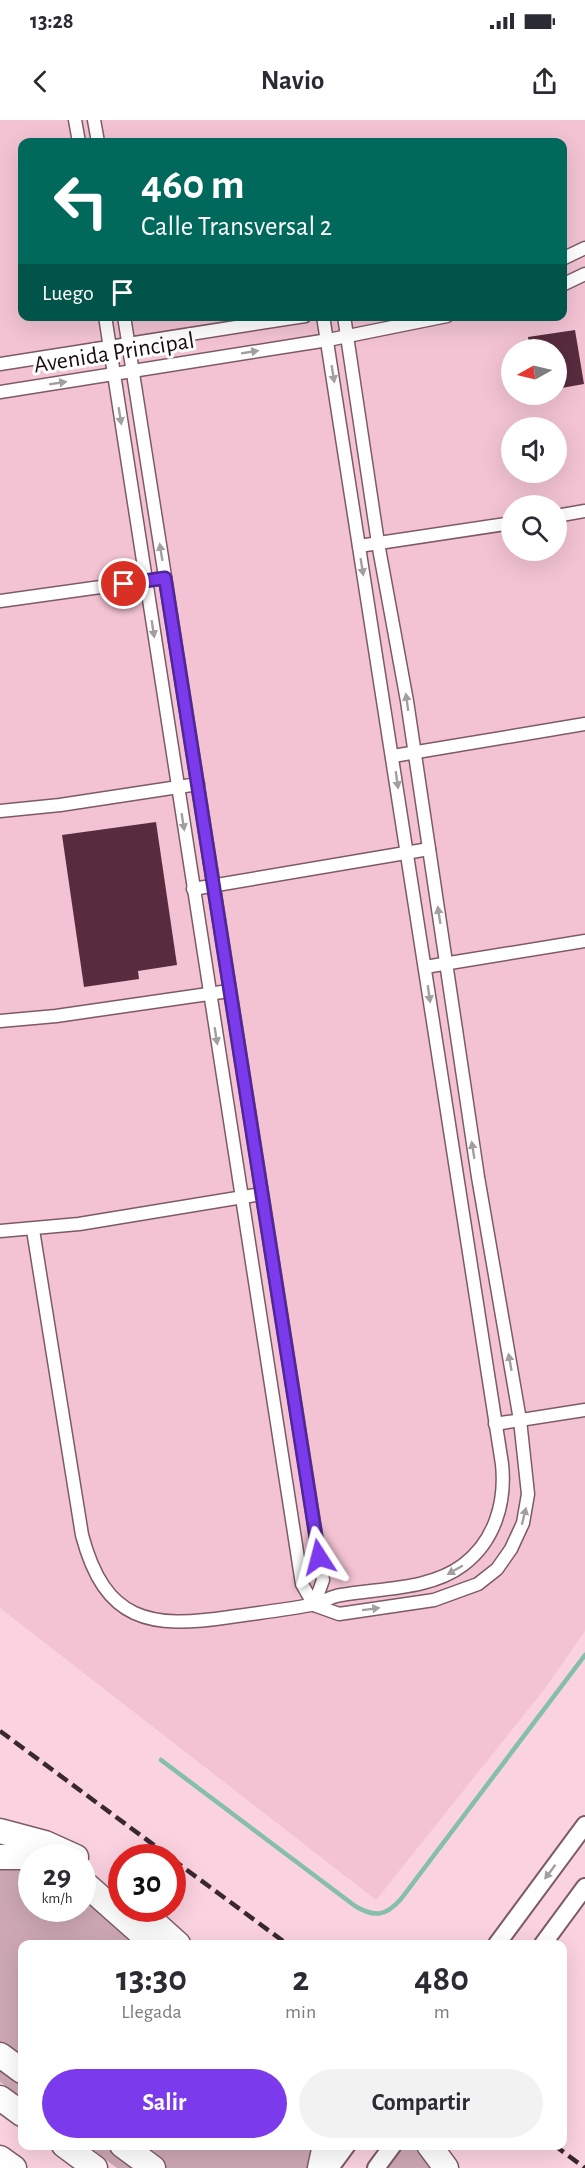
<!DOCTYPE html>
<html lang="es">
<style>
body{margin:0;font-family:"Alegreya Sans",sans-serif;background:#f2f2f3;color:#2b2b33;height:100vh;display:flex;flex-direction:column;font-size:22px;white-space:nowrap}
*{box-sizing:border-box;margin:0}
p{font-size:20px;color:#7c7c81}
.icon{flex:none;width:33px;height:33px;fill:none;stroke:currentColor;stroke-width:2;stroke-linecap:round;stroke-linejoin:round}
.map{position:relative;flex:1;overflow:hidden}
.details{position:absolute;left:18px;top:1820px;width:549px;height:210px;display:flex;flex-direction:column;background:#fff;border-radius:12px;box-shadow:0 6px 24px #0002}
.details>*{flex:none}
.hud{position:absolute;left:18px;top:18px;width:549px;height:183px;border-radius:12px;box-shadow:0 6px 24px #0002;background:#00695c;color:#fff;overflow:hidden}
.needle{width:39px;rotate:262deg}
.controls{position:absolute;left:501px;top:219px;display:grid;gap:12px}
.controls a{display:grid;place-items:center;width:66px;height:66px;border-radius:50%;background:#fff;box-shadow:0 6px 24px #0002;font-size:30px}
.speed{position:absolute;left:18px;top:1724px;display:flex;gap:12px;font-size:30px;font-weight:700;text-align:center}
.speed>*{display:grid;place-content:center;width:78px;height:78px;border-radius:50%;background:#fff;box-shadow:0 6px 24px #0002;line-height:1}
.speed small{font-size:15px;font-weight:400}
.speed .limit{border:9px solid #d22;background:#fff;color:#111}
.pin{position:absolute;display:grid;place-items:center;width:51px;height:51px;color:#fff;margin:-26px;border:3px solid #fff;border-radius:50%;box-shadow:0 2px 6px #0007}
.me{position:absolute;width:66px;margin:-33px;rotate:351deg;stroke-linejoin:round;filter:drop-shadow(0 0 4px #0008)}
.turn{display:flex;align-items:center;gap:21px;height:126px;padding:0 24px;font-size:27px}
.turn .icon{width:78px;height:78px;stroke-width:2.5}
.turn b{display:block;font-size:42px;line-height:51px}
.then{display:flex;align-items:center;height:57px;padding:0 24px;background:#0003;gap:12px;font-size:22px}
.eta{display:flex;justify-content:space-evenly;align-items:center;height:102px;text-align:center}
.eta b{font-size:36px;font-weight:700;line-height:42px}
.cta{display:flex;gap:12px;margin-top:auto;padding:12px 24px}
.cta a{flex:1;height:69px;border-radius:36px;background:#7c3aed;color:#fff;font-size:24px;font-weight:700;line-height:69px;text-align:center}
.cta a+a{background:#f2f2f3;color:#2b2b33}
.status{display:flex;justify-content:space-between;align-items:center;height:42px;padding:0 30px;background:#fff;direction:ltr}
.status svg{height:16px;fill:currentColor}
header{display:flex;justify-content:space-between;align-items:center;height:78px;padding:0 24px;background:#fff;font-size:27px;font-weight:700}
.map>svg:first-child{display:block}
.built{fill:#f3c3d3;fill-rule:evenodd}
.green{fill:#cda8b4}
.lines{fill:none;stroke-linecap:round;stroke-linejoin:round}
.stream{stroke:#83bfab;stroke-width:4.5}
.building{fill:#582c3e}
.minor-casing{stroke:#7d5a66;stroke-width:15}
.tertiary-casing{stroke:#7d5a66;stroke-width:20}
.motorway-casing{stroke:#7d5a66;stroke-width:27}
.minor{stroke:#fff;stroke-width:12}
.tertiary{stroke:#fff;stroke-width:16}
.motorway{stroke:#fff;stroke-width:24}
.rail{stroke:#39282e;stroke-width:4.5;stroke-dasharray:12 6;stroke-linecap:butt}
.oneway{fill:#a39ea0}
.route-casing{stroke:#51269a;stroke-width:15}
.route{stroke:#7c3aed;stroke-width:10}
.labels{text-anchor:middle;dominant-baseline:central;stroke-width:6;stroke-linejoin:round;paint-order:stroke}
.street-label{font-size:24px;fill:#1a0d12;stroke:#fff}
</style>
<div class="status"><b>13:28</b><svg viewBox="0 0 49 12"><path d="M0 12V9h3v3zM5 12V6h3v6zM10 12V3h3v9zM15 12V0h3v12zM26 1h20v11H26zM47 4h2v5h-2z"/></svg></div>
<header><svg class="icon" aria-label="back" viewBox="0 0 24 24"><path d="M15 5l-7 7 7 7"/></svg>Navio<svg class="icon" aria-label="share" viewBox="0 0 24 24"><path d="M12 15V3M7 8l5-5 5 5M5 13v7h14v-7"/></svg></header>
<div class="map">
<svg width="585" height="2048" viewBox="0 0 585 2048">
<rect width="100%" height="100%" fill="#fbd2e0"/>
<path class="built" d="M 0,0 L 585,0 L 585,1511 L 543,1571 L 376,1780 L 0,1488 ZM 22,22 L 562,22 L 562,196 L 22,196 ZM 512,230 L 556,230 L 556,274 L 512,274 ZM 512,308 L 556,308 L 556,352 L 512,352 ZM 512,386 L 556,386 L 556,430 L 512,430 Z"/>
<g class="green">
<polygon points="0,1744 31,1744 32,1788 82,1788 83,1770 143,1824 22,1824 22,1943 0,1927"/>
<polygon points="0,1943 22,1960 22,1978 0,1962"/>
<polygon points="86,2025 111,2025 142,2048 117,2048"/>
<polygon points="133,2025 319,2025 313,2048 164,2048"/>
<polygon points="400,2025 423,2025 439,2048 383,2048"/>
</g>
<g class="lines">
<path class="stream" d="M 161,1640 L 355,1786 C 375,1798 386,1796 401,1779 L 585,1535"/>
</g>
<g class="building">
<polygon points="575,210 584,264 556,269 556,230 530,230 528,217"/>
<polygon points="156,702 177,845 138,851 139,859 84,867 62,715"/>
</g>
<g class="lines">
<defs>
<g id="minor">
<polyline points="75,0 79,22"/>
<polyline points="94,0 98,22"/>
<polyline points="562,139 585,128"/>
<polyline points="562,165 585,154"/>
<polyline points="105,196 302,1464 314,1485 339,1494 434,1480 478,1464 497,1449 511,1429 523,1403 528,1374 520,1300 478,1057 407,581 378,423 344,196"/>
<polyline points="124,196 323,1460 314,1485"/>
<polyline points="0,244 305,196"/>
<polyline points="0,272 328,220 447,196"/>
<polyline points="556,396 585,391"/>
<polyline points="359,426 512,403"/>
<polyline points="0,481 165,458"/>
<polyline points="393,636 585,604"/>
<polyline points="0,691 60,685 198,664"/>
<polyline points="193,769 429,729"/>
<polyline points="425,847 585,821"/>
<polyline points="0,901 56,896 229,871"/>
<path d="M 33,1110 L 82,1415 C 105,1502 150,1509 230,1497 C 257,1493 284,1490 311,1485 C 322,1483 331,1476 341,1475 C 380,1468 430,1470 463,1445 C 495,1421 506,1382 502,1344 L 323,196"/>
<polyline points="0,1111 79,1104 261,1074"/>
<polyline points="495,1304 585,1290"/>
</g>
<g id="tertiary">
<polyline points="497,1824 585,1705"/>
<polyline points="543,1824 585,1767"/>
<polyline points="330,2048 347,2025"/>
<polyline points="376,2048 393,2025"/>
</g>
<g id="motorway">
<polyline points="0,1711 45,1723 76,1737"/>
<polyline points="0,1737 32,1737"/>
<polyline points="82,1761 153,1824"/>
<polyline points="138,1788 178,1824"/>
<polyline points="0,1935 22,1951"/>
<polyline points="0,1978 22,1994"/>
<polyline points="64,2025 95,2048"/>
<polyline points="122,2025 153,2048"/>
<polyline points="429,2025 446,2048"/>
<polyline points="0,2038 14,2048"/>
<polyline points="320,2048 325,2025"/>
</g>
</defs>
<use href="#minor" class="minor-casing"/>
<use href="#tertiary" class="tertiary-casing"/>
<use href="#motorway" class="motorway-casing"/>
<use href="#minor" class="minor"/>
<use href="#tertiary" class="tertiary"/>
<use href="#motorway" class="motorway"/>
<g class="rail">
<polyline points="0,1611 170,1737"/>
<polyline points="172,1739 287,1824"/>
<polyline points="554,2025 585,2048"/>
</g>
</g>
<defs><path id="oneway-solid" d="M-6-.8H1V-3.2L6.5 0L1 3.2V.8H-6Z" transform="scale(1.5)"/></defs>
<g class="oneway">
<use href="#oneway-solid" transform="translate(250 232) rotate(-9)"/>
<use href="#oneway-solid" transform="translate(333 254) rotate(81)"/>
<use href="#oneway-solid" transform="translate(58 263) rotate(-9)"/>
<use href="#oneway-solid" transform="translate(120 296) rotate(81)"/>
<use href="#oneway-solid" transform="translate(161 432) rotate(-99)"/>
<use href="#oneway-solid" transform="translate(362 447) rotate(81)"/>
<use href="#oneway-solid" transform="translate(153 509) rotate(81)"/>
<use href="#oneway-solid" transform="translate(407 582) rotate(-98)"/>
<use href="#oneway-solid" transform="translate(397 660) rotate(82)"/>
<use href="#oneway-solid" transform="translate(183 702) rotate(81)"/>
<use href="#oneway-solid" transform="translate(439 795) rotate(-99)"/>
<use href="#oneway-solid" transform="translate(429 874) rotate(82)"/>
<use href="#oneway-solid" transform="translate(216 916) rotate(81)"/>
<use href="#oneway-solid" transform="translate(473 1030) rotate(-99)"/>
<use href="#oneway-solid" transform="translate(510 1242) rotate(-100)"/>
<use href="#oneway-solid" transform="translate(524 1396) rotate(-76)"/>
<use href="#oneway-solid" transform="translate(455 1450) rotate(150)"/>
<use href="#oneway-solid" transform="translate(371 1489) rotate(-7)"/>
<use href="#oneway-solid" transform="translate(550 1752) rotate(127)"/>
</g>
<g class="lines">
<defs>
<polyline id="route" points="124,464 165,458 319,1437"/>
</defs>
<use href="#route" class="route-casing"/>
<use href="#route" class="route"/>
</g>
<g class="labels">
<g class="street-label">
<text transform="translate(114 233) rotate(-9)">Avenida Principal</text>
</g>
</g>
</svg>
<div class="controls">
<a><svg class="needle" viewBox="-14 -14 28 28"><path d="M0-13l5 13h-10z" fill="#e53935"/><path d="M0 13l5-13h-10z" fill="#7c7c81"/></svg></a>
<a><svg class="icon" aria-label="sound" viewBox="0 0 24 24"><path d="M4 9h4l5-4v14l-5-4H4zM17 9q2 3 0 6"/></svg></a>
<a><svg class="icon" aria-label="search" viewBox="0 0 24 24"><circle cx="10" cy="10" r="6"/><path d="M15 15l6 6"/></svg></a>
</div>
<div class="speed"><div>29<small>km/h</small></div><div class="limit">30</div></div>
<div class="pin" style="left:124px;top:464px;background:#d93025"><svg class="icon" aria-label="arrive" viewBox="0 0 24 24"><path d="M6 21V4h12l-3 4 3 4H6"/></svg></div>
<svg class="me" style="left:319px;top:1437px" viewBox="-20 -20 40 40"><path d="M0-17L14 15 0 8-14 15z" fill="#7c3aed" stroke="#fff" stroke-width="4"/></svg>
<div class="hud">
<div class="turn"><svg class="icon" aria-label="left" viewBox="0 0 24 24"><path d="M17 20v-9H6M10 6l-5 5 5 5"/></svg><div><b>460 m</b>Calle Transversal 2</div></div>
<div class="then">Luego<svg class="icon" aria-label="arrive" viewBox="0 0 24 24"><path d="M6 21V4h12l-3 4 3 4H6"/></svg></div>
</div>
<section class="details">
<div class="eta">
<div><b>13:30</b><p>Llegada</p></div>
<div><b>2</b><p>min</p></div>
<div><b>480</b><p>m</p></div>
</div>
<div class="cta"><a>Salir</a><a>Compartir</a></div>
</section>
</div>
